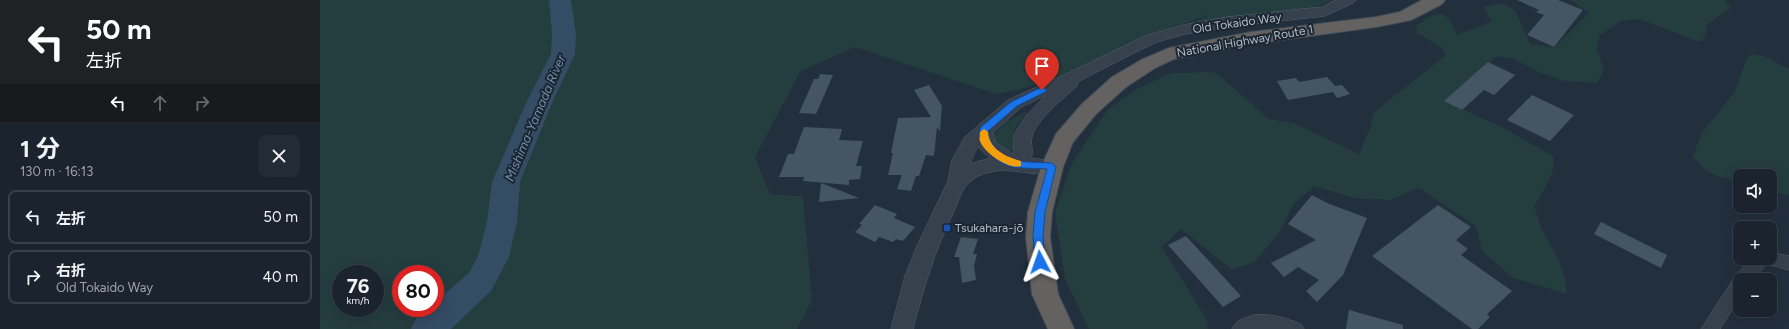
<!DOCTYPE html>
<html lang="ja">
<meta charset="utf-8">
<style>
body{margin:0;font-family:Figtree,"Noto Sans JP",sans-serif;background:#232b36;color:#f1f3f6;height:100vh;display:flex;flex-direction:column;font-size:15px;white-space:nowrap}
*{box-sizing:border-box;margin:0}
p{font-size:13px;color:#9fa4aa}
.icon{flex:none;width:22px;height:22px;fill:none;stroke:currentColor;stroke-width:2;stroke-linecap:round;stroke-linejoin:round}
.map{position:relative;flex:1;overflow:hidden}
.panel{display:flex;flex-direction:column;background:#1a232e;width:320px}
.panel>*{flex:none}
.guide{background:#202124;color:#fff;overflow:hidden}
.tools{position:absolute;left:1413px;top:169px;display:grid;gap:8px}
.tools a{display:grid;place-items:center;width:44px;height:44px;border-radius:8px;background:#1a232e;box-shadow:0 4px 16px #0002,0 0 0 1px #38404a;font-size:20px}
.speed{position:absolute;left:12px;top:265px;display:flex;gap:8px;font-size:20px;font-weight:700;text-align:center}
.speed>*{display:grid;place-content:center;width:52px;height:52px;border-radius:50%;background:#1a232e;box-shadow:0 4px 16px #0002,0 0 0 1px #38404a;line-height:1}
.speed small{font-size:10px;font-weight:400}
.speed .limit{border:6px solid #d22;background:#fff;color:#111}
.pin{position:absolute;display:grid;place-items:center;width:34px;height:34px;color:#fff;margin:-41px -17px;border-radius:50% 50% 50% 0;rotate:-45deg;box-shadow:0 0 4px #0007}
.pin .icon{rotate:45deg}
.me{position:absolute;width:44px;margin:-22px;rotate:356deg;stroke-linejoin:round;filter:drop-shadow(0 0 3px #0008)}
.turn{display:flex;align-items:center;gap:14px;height:84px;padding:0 20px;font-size:18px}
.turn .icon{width:52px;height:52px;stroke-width:2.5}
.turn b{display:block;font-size:28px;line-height:34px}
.lanes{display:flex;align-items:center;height:38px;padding:0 20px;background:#0003;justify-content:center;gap:20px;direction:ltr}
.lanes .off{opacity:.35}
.round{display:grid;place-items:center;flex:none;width:42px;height:42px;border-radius:8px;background:#232b36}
.overview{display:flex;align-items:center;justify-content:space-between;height:68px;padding:0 20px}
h1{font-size:24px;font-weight:700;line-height:30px}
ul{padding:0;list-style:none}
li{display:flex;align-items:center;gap:12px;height:54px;margin:0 8px 6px;padding:0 12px;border:2px solid #38404a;border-radius:8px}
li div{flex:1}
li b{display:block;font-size:15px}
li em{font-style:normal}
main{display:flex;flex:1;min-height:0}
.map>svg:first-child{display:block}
.green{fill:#243d3e;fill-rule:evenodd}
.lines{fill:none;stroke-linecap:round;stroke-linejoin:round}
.river{fill:#354c65;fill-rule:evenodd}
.building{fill:#465564}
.minor-casing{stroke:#545f6b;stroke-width:1}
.tertiary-casing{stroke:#545f6b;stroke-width:1}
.trunk-casing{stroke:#414c58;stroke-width:2}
.minor{fill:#36414d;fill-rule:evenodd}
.tertiary{fill:#36414d;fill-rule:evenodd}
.trunk{fill:#646260;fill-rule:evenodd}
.route{fill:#1a73e8;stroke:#114b97}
.slow{fill:#f59e0b}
.transit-dot{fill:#1a4fb4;stroke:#1b2632;stroke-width:1.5}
.labels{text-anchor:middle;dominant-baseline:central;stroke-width:4;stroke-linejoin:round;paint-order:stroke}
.street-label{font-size:12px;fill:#b2bcc9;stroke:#1b2632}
.poi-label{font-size:12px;fill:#b2bcc9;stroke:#1b2632;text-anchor:start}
.water-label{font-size:13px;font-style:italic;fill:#708fad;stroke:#1b2632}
</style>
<main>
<section class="panel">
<div class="guide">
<div class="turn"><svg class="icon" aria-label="left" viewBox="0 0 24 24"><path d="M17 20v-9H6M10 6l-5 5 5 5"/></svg><div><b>50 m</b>左折</div></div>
<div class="lanes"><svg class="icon" aria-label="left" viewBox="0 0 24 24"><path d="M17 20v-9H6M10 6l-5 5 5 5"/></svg><svg class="icon off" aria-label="ahead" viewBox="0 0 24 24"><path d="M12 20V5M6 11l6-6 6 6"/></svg><svg class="icon off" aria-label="right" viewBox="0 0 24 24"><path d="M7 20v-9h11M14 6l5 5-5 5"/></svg></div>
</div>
<div class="overview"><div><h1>1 分</h1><p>130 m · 16:13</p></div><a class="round"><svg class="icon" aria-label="close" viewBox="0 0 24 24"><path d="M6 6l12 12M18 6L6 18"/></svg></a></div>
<ul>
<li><svg class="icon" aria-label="left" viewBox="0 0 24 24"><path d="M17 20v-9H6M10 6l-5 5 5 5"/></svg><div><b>左折</b></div><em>50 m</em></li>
<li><svg class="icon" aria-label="right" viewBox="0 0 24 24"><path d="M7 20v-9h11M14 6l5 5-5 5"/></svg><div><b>右折</b><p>Old Tokaido Way</p></div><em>40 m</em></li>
</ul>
</section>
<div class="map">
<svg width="1469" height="329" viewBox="0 0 1469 329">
<rect width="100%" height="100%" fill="#222f3d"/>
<g class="green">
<path d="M 0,0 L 1012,0 L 983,12 L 852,31 L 894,13 C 867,23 840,31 813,43 C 769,63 725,87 676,94 L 535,47 L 481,71 L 435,157 L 450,194 L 483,196 L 492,300 L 477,329 L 0,329 ZM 21,274 L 55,274 L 55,308 L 21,308 ZM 81,274 L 115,274 L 115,308 L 81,308 Z"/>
<path d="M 1250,0 L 1404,0 L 1412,7 L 1387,25 L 1385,37 L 1380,42 L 1319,19 L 1301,21 L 1280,35 L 1277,49 L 1284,70 L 1277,83 L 1245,81 L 1218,72 L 1193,58 L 1176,57 L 1124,101 L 1182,127 L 1233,156 C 1237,174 1222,191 1214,206 L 1222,230 L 1238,258 L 1245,278 L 1247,294 L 1193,278 L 1162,251 L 1156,226 L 1099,188 L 1070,200 L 1034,198 L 994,186 L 973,205 L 958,235 L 934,262 L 912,270 L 861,229 L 842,247 L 887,320 L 888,329 L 769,329 L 745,280 L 735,212 L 752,163 L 788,109 L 817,89 L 851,73 L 893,72 L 900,76 L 949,119 L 974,123 L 1039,154 L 1050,128 L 1054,112 L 1125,56 L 1122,48 L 1097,33 L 1096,26 L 1110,16 L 1122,13 L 1131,21 L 1137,35 L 1172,21 L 1163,7 L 1182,3 L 1195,10 L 1210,44 L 1234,47 L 1269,13 Z"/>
<path d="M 1431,54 L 1444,56 L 1469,69 L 1469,196 L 1450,190 L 1450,176 L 1420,176 L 1420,181 C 1398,177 1386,175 1373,156 L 1381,134 L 1415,91 L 1426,60 Z"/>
<path d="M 705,112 L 707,113 C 700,119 692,130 693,139 C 693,142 695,145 695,148 L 690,152 L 682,150 L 674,142 L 674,135 L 685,123 Z"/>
</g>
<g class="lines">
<polygon class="river" points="229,0 251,0 256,34 255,54 232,103 200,182 197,222 189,257 171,291 131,329 91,329 96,319 108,308 115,308 115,302 149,273 158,256 167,222 172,182 206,103 231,54 232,34"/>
</g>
<g class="building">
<polygon points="1197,0 1238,0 1263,10 1234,47 1207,35 1224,15 1216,12 1219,10"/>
<polygon points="1168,62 1195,75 1174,95 1164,90 1142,110 1124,101"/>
<polygon points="500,74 513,75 496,114 479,113 494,79 498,79"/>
<polygon points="1007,77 1015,86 1022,85 1030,94 1017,98 1013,92 968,100 957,81 976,78 979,82"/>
<polygon points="609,85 622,106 620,131 617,127 614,156 606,155 599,176 596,176 591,191 577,189 582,175 568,175 573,153 571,153 578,118 611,117 594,90"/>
<polygon points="1212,95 1254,115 1230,141 1187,120"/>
<polygon points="484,127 522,129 519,140 543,141 536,166 542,166 540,179 529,180 529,185 483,181 484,177 459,177 468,154 474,154"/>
<polygon points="501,183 539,198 499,202"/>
<polygon points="992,195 1007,203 1047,218 1023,275 997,302 986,291 999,280 978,267 964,277 951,263 996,240 968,224"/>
<polygon points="555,205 577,214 574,218 595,227 583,241 576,239 573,242 559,237 555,242 535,232 542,225 539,224"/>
<polygon points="1118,205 1151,227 1136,240 1148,249 1141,255 1192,291 1167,314 1170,317 1158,329 1152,329 1052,256"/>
<polygon points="1281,222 1347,255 1341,268 1274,234"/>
<polygon points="866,236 921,296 903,307 848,245"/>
<polygon points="641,237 658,239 653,254 657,254 654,266 656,280 642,283 639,257 634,257"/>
<polygon points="1029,310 1083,325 1083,329 1026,329"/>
</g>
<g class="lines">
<defs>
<g id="minor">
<polygon points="1450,252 1469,256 1469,270 1447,264 1432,280 1420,280 1420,297 1400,329 1381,329 1416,275 1432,258 1450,258"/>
<path d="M 934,315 C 950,313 966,318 981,324 L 984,329 L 912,329 C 916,320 924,318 934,315 Z"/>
</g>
<path id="tertiary" d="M 1016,0 L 1036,0 L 1033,3 L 1005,16 L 907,27 L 865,34 L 837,42 L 814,53 L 759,81 L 757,86 C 745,97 715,121 712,137 C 710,144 714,151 711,158 L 739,162 L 742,167 L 739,172 C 716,179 690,165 666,173 C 659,175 650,180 646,186 C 640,193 637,205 633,213 C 614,253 604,287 593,329 L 571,329 L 585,276 L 597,246 L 628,181 L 632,160 L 645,137 L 688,100 L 755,70 L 825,36 L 863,25 L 907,17 L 1002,7 ZM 726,95 L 705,117 L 694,135 L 694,155 L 675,142 L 673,133 L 700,108 ZM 658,147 L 670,158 L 650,164 Z"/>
<polygon id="trunk" points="1102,0 1125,0 1122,4 1091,20 1056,27 931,44 854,59 835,68 806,87 776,114 753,142 743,167 732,212 730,237 738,294 754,329 728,329 712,294 706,237 708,212 721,167 736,134 762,104 792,77 821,60 849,48 931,32 1056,17 1080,12"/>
</defs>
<use href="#minor" class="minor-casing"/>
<use href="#tertiary" class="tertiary-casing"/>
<use href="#trunk" class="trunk-casing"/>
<use href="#minor" class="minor"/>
<use href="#tertiary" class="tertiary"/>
<use href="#trunk" class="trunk"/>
</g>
<path class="route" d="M 722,87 L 727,90 L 725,92 L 697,106 L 668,131 C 668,144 681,156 694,160 C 705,163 720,162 732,163 L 736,167 L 725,212 L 723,236 L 725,262 L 720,266 L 715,262 L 713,236 L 715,212 L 727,169 C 715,168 701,169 689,166 C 677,162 654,143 661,127 L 691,102 Z"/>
<path class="slow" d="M 664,129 L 668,132 C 669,149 686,157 701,161 L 701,166 C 689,170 664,153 660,141 C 659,139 660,135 660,132 Z"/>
<rect class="transit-dot" x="623" y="224" width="8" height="8" rx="2"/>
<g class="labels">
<g class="street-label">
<text transform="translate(917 23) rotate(-8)">Old Tokaido Way</text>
<text transform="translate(925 41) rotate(-10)">National Highway Route 1</text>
</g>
<g class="poi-label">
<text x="635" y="228">Tsukahara-jō</text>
</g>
<g class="water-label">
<text transform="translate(215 118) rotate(-67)">Mishima-Yamada River</text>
</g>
</g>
</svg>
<div class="tools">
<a><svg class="icon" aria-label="sound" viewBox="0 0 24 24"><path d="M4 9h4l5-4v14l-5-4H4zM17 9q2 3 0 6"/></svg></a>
<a>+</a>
<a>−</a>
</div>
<div class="speed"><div>76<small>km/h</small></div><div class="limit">80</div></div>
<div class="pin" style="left:722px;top:90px;background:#d93025"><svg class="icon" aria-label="arrive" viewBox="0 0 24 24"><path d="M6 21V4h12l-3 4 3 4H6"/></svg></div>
<svg class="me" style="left:720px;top:262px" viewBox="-20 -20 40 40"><path d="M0-17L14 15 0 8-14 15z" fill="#1a73e8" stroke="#fff" stroke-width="4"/></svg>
</div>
</main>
